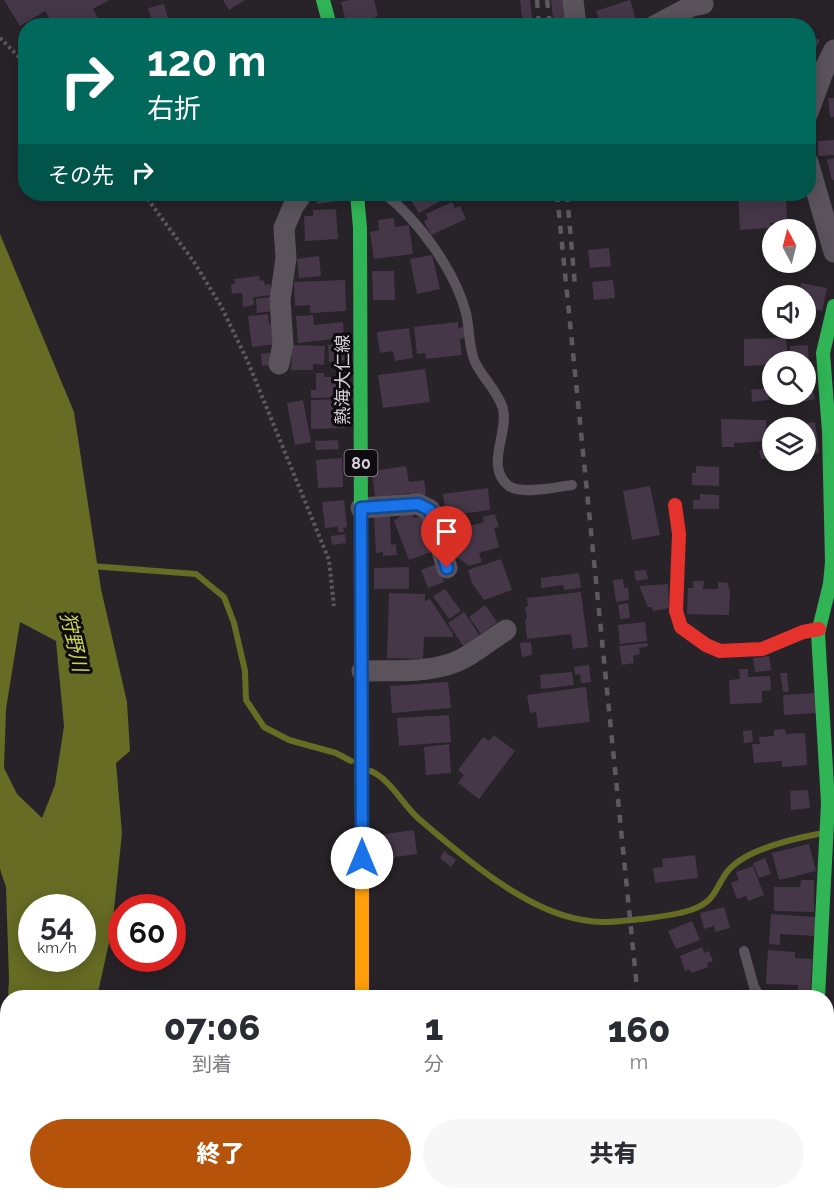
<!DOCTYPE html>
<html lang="ja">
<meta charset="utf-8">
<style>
body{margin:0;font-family:Raleway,"Noto Sans JP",sans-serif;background:#f7f7f7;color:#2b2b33;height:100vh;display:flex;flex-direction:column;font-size:22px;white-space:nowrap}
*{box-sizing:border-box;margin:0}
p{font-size:20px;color:#7c7c81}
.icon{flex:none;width:33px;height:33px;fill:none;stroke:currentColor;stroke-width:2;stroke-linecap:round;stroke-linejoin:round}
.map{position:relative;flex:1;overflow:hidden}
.details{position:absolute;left:0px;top:990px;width:834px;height:210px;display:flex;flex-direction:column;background:#fff;border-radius:24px 24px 0 0;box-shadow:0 3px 15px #0003}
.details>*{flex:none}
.guide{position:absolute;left:18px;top:18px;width:798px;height:183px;border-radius:24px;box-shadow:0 3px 15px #0003;background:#00695c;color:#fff;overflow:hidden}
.needle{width:39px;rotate:353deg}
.tools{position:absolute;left:762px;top:219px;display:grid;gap:12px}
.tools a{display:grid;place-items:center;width:54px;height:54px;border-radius:50%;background:#fff;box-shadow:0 3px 15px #0003;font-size:30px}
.speed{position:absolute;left:18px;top:894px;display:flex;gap:12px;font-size:30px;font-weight:700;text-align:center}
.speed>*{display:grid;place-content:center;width:78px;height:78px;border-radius:50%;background:#fff;box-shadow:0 3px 15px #0003;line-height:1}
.speed small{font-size:15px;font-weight:400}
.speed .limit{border:9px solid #d22;background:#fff;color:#111}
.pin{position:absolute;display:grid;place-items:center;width:51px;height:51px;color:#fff;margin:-62px -26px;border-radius:50% 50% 50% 0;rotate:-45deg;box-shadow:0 0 6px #0007}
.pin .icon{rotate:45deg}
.me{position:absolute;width:66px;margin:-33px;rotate:0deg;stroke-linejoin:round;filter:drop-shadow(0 0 4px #0008)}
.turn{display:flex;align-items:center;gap:21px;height:126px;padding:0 30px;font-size:27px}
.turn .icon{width:78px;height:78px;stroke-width:2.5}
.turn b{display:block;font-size:42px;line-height:51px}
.then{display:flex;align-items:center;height:57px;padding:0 30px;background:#0003;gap:12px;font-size:22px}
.eta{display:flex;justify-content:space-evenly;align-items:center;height:102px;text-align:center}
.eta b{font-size:36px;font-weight:800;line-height:42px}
.primary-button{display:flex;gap:12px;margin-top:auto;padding:12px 30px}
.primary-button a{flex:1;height:69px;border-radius:36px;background:#b45309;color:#fff;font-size:24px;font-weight:800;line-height:69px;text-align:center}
.primary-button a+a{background:#f7f7f7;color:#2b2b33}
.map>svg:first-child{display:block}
.green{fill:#323407}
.water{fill:#666c24;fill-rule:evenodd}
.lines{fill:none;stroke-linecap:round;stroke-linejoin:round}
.stream{stroke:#666c24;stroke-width:6}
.building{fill:#453748}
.path{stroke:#5e575f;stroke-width:4;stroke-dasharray:3 3;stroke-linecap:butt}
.lane{stroke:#5a535c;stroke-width:10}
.street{stroke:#5a535c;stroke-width:21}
.fast{stroke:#30b455;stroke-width:14}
.slow{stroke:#ff9f0a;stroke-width:14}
.jam{stroke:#e5322d;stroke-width:14}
.rail{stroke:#5f5861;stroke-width:4.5;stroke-dasharray:8 8;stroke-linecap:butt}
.route-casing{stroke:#114b97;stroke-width:15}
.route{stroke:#1a73e8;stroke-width:10}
.labels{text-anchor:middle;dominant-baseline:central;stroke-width:6;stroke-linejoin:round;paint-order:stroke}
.shield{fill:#100b11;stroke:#9a949c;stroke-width:1.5}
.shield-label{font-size:16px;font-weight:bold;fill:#d5cfd7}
.street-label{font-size:18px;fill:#d5cfd7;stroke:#100b11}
.water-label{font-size:20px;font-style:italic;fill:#cbd74e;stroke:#100b11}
</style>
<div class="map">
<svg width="834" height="1200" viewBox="0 0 834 1200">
<rect width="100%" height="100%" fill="#282229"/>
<polygon class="green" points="834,1013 834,1200 802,1200 804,1193 826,1192 827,1104 830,1083 829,1049"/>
<g class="water">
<path d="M 0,234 L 74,412 L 101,589 L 127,702 L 130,751 L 116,763 L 122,833 L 112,929 L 97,997 L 8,997 L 9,979 L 6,887 L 0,869 ZM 20,622 L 56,641 L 64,726 L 55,785 L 42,818 L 17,794 L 4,768 L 6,709 ZM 32,908 L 82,908 L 82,958 L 32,958 Z"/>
<polygon points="7,1003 8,1192 77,1193 77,1200 0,1200 0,1091"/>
</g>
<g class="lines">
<g class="stream">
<polyline points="91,566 196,574 224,597 234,623 245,671 246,700 264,727 289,740 336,753 351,761"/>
<path d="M 371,771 C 392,781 402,804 419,819 C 462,856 525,911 583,920 C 602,924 622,921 642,919 C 657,917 676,915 691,910 C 716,901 714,890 727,872 C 744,850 792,839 818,834"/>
</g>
</g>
<g class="building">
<polygon points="4,0 109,0 93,9 102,26 54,26 45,11 20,26"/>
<polygon points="223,0 245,0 229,10"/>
<polygon points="350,0 374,0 378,16 370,19 372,26 347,26 341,2"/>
<polygon points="520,0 530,0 533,26 523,26"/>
<polygon points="551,0 563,0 566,26 554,26"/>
<polygon points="630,0 636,20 620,26 601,26 596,11"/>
<polygon points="164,4 168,18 153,23 148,8"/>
<polygon points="808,35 820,40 808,65"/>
<polygon points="828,98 834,98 834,117 830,117"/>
<polygon points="834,140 834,155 818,156 818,141"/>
<polygon points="834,158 834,180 832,180 827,160"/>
<polygon points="320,194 338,194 339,201 316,204"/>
<polygon points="407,194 447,194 449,196 419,213"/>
<polygon points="738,194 771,194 772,198 786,197 787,222 770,223 771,228 740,230"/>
<polygon points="452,202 455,208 460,206 466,219 431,235 424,221 428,219 426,214"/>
<polygon points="336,209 338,239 305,241 304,216 313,216 313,210"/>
<polygon points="394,218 395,227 409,225 413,254 374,259 370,232 379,230 378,220"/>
<polygon points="609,248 611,266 590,268 588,250"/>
<polygon points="432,255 440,289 417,294 410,259"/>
<polygon points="319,256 321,276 299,278 297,259"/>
<polygon points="372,271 394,271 395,300 373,300"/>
<polygon points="259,276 260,281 264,280 265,285 270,284 272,295 253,297 254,305 243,307 242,293 232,294 231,284 235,284 234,279"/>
<polygon points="345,280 346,311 310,313 310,305 295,306 294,282"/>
<polygon points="613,280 615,298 594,300 592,282"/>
<polygon points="801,283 827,288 822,311 809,308 807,322 806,296 798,296"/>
<polygon points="271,297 273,311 257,313 256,299"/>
<polygon points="268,314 269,324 272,323 275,344 252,347 248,316"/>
<polygon points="313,315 314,325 343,322 344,338 298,343 296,316"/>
<polygon points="458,322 458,328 464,327 466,338 460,339 462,355 426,359 425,353 417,354 414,327"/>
<polygon points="409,328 413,358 395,361 393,351 380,353 377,332"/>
<polygon points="786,338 787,353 781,353 781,362 772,362 772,370 768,370 768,365 744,366 744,339"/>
<polygon points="344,343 345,360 329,362 328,345"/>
<polygon points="292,345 325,346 324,365 313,364 313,370 291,370"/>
<polygon points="808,345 809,372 806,372 806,362 791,362 790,346"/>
<polygon points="270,353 271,365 262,366 261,354"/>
<polygon points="425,369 430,402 383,408 378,375"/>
<polygon points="316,373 324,373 324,377 344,377 344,397 311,398 311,390 316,390"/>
<polygon points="806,376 809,376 815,399 798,403 796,394 806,394"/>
<polygon points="768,388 769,400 752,402 751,390"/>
<polygon points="345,399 345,428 311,429 311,400"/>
<polygon points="303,400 311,442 295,445 287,403"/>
<polygon points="721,419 766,420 767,441 734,443 734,447 722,447"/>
<polygon points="815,422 819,453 806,455 806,428 792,428 792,425"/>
<polygon points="338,440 339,449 316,450 315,441"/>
<polygon points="769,444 772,444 772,458 761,459 759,450 769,449"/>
<polygon points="342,458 343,487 318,488 316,460"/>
<polygon points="406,466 409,482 424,480 426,495 411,497 410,493 375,497 372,471"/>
<polygon points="696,466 719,467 719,486 692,485 692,473 696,473"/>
<polygon points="650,486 660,535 632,540 623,491"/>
<polygon points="488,488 490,510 446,516 443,494"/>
<polygon points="700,494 719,495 719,509 693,509 693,500 700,500"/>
<polygon points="344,500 347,527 343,528 344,532 338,532 338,527 325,528 322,502"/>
<polygon points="411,512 414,518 421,516 434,551 409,560 394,521 404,513"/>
<polygon points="495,514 499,527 494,528 499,547 479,553 482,562 469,566 458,558 455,559 447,527 459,524 460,529 484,522 483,517"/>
<polygon points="390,515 391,545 396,544 397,555 383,556 383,552 376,553 374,516"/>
<polygon points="345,534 346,543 332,545 331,536"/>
<polygon points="501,559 512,590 484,600 472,583 468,570"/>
<polygon points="437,564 444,582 428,588 421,570"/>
<polygon points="409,567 409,589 374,589 374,568"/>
<polygon points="646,570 648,579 636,581 634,571"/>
<polygon points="579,573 581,588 564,590 563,585 541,588 541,578"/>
<polygon points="623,579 624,588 628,587 629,600 616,602 613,580"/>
<polygon points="693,581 704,581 703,589 718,589 718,582 728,583 729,590 730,590 729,615 687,614 688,588 693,588"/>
<polygon points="668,584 669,608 653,611 652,607 648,607 639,586"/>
<polygon points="445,589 461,611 449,619 433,596"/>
<polygon points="581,592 588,647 573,649 571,634 527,639 525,619 527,619 525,607 528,606 527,598"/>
<polygon points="389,593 425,594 425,601 430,599 453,634 453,637 424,637 423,659 387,658"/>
<polygon points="628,603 630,618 620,619 618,605"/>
<polygon points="485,605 497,622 481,634 469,617"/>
<polygon points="464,612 482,639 466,650 448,623"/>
<polygon points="645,622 647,641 620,644 618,625"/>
<polygon points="531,642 532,655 522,657 520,643"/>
<polygon points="647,643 648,646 639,648 640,654 633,656 634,663 622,665 619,646"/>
<polygon points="769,656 771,670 755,672 753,658"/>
<polygon points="589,665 591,682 581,683 580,674 575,675 574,667"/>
<polygon points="739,669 748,669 748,677 770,676 771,690 762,691 762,703 730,704 729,680 740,679"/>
<polygon points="572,672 574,685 541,689 540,675"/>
<polygon points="780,673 787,673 789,692 783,692"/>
<polygon points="448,682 451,708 392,713 390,686"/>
<polygon points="586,687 590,722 538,728 536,712 530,713 527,695"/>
<polygon points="816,693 817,713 784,715 783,695"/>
<polygon points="449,715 451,742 399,746 397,718"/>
<polygon points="785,729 786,734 805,733 807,765 782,767 782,761 754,763 752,744 760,744 759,737 774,736 774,730"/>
<polygon points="752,730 753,742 744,743 743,731"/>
<polygon points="494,735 515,751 479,799 458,783 464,775 458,770 483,737 489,741"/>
<polygon points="449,744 451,773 426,775 424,747"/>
<polygon points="808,790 810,808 791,810 790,791"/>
<polygon points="414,830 417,854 381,859 378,835"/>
<polygon points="809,844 816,871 779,880 772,853"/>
<polygon points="444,851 456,860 451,867 440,858"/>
<polygon points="695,855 698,878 655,883 653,868 663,867 662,859"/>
<polygon points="765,858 771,874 759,878 753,863"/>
<polygon points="753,866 764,895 748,901 746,896 737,899 731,883 739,880 736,872"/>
<polygon points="801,880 814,880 814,912 774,911 774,887 800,887"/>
<polygon points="724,907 730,928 715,932 714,926 704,929 700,913"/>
<polygon points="771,914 816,917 815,936 780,934 780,945 769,944"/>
<polygon points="692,921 700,940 676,949 668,931"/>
<polygon points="702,947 704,953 709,951 713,961 707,963 708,967 691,973 690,969 685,971 680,956"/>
<polygon points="768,950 795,952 795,958 812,959 810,998 797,998 798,985 766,984"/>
<rect x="319" y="1192" width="27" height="8"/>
<polygon points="426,1192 438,1192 440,1196 434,1200 421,1200 419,1196"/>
<polygon points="471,1192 529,1192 531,1200 473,1200"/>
<polygon points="679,1192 695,1192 696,1200 680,1200"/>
</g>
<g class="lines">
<g class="path">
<polyline points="0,38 26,64"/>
<polyline points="144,194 194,262 221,306 248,362 329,560 334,606"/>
<polyline points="311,1200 313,1192"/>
</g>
<g class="lane">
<path d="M 385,194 C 419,221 455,271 466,313 C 470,328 468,347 475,362 C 483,379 498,391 503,409 C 509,433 484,467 509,486 C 521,495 558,487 572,485"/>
<polyline points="744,951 754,987 761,998"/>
<polyline points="450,1192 454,1200"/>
</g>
<g class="street">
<polyline points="573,0 576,26"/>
<polyline points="654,26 692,6 703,4"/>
<polyline points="808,113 823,72 834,50"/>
<polyline points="808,162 834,252"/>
<polyline points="279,364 283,344 280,300 286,258 284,228 293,207 302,194"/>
<polyline points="361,508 418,504 430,510 447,568"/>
<path d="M 362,671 C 390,670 423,673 450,664 C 470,658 488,641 506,630"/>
<polyline points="777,1200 780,1192"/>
<polyline points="796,1200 797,1192"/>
</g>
<g class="fast">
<polyline points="323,0 330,26"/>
<polyline points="357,194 360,228 362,833"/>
<polyline points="818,998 828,803 818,633 830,584 832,562 829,432 823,353 834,306"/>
<polyline points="362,1192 362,1200"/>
</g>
<polyline class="slow" points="362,833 362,998"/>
<polyline class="jam" points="675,505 679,534 676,611 681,627 706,645 720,651 762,649 803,632 819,629"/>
<g class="rail">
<polyline points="537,0 539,26"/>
<polyline points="547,0 550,26"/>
<polyline points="557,194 638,998"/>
<polyline points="567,194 575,286"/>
<polyline points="658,1192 659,1200"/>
</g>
</g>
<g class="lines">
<defs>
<polyline id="route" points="362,858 361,508 418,504 430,510 447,568"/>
</defs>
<use href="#route" class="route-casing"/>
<use href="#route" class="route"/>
</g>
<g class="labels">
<rect class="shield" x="344.5" y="450" width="33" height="26" rx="4.5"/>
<g class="shield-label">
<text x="361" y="463">80</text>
</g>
<g class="street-label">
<text transform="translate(342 380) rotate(-90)">熱海大仁線</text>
</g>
<g class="water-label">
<text transform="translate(74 642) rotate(77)">狩野川</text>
</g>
</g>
</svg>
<div class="tools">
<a><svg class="needle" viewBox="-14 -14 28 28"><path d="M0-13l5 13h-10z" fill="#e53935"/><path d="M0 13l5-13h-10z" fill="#7c7c81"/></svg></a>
<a><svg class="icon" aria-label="sound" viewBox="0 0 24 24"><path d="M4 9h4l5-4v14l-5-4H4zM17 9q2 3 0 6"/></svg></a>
<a><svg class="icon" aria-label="search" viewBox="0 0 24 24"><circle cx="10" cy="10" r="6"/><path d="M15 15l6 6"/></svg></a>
<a><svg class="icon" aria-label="layers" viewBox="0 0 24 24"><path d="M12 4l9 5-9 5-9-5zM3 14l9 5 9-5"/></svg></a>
</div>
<div class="speed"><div>54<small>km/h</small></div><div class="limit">60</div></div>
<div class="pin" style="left:447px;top:568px;background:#d93025"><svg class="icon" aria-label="arrive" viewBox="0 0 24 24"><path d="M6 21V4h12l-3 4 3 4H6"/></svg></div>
<svg class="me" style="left:362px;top:858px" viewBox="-20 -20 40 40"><circle r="19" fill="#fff"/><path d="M0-13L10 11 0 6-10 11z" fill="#1a73e8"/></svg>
<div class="guide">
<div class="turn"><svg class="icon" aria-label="right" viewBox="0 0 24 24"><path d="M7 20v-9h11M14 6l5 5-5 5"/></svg><div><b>120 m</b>右折</div></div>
<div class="then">その先<svg class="icon" aria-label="right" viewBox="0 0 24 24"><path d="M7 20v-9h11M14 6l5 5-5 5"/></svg></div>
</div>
<section class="details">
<div class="eta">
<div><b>07:06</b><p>到着</p></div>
<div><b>1</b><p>分</p></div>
<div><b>160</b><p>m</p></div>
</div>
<div class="primary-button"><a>終了</a><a>共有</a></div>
</section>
</div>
